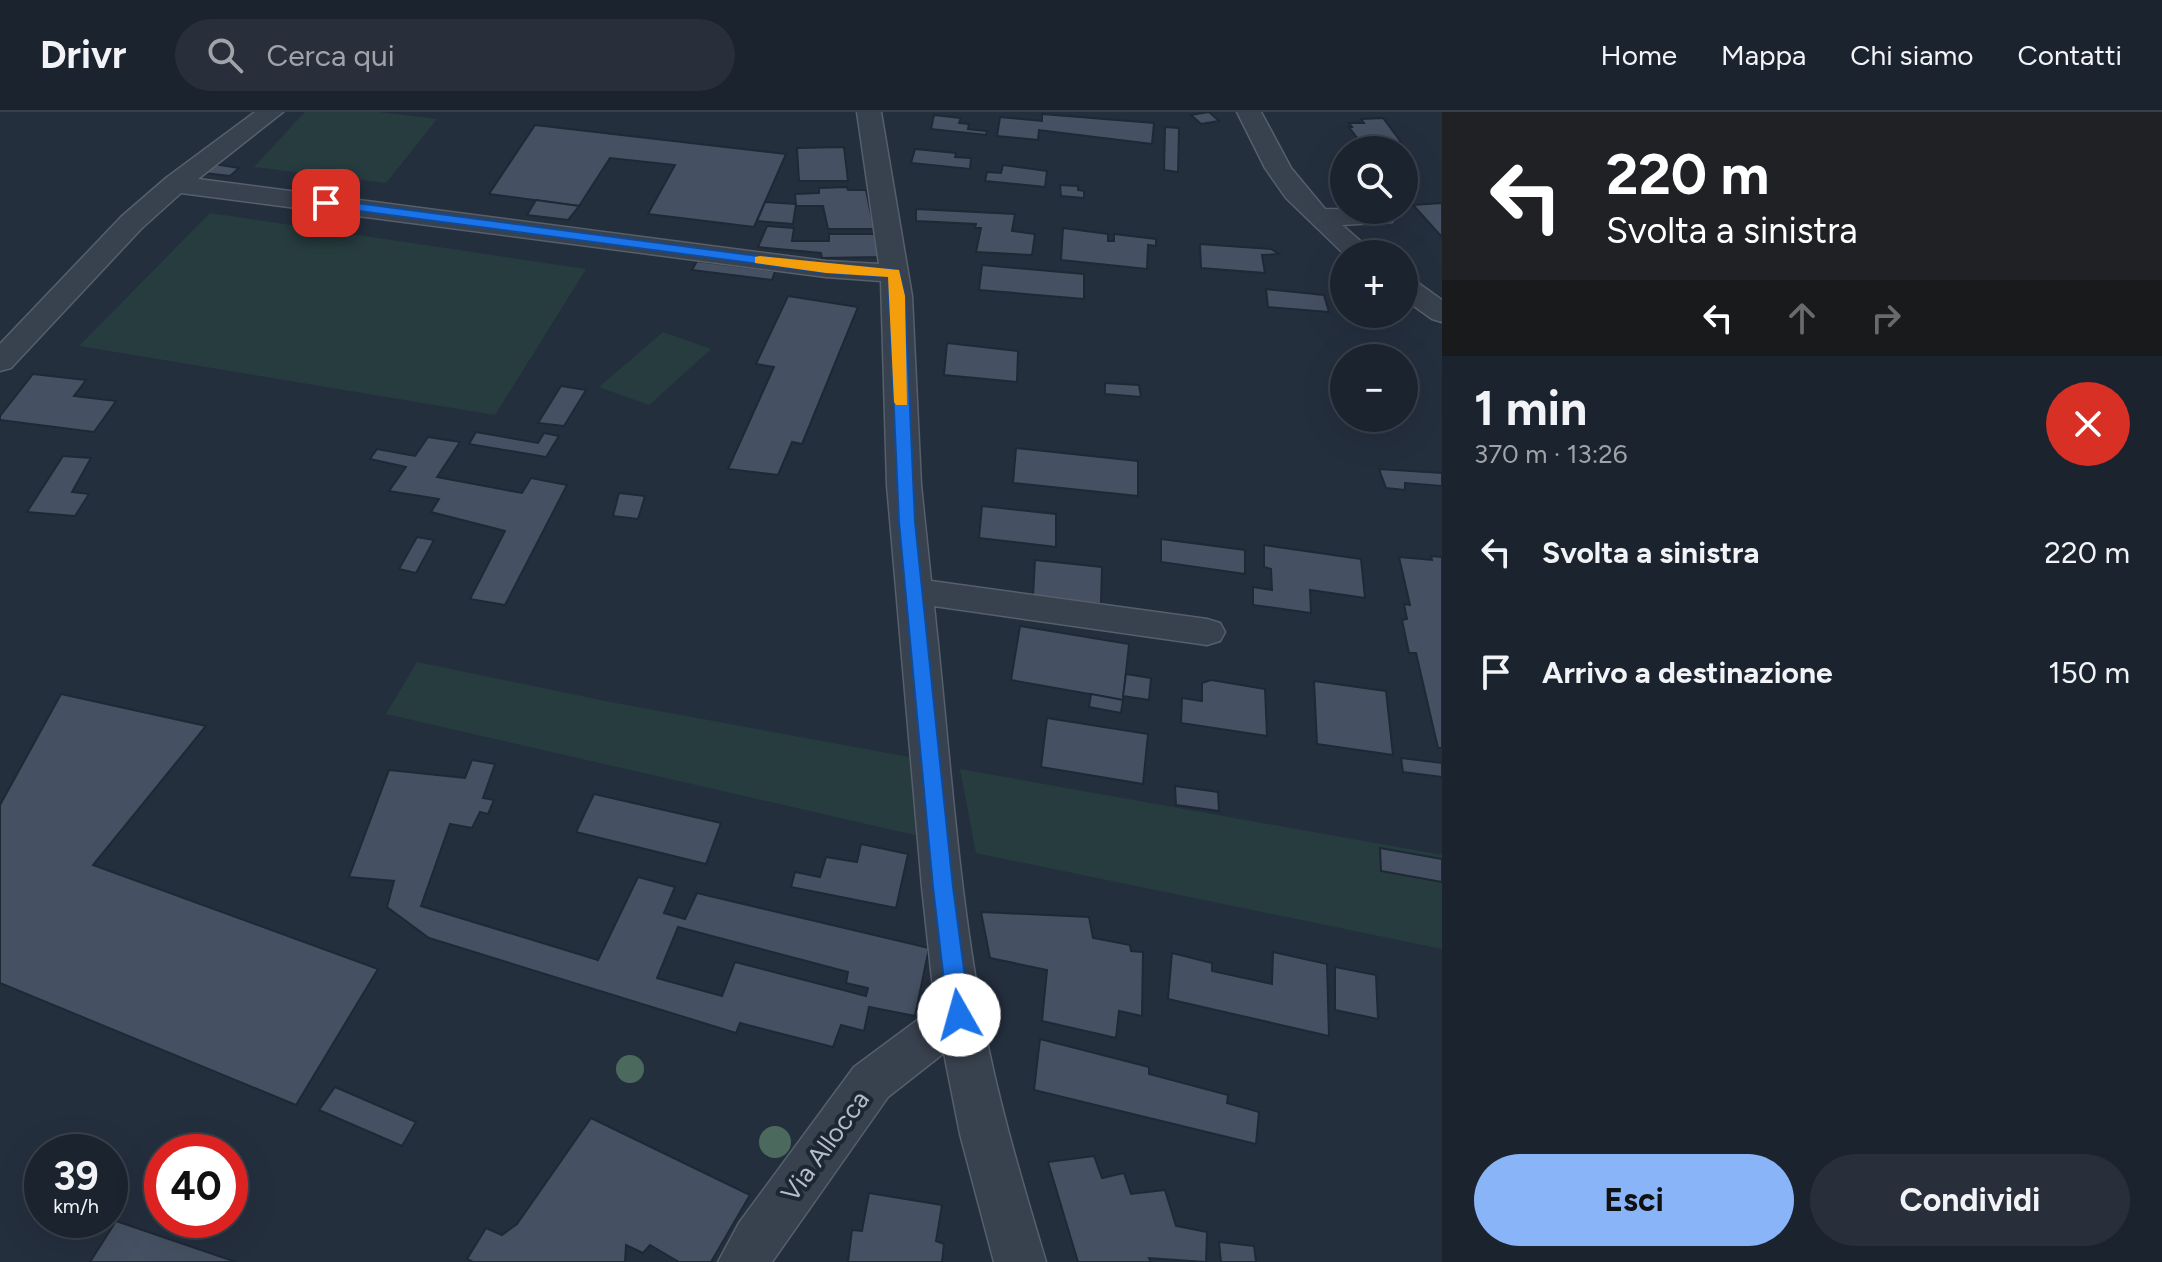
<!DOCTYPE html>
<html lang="it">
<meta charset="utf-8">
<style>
body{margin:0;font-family:Figtree,sans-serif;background:#282f3a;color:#f1f3f6;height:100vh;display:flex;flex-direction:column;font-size:30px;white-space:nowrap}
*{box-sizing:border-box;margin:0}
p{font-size:26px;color:#a0a4aa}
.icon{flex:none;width:44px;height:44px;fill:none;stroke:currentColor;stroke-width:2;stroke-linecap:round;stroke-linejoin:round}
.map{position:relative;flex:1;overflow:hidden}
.sheet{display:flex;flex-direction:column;background:#1b232e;width:720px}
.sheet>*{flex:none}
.hud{background:#202124;color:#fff;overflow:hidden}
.buttons{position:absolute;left:1330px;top:24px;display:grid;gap:16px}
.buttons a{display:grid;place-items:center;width:88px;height:88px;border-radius:50%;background:#1b232e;box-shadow:0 8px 32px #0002,0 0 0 2px #39404a;font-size:40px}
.speed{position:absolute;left:24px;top:1022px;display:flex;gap:16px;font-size:40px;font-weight:700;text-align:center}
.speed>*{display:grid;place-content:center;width:104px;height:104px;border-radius:50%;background:#1b232e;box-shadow:0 8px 32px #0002,0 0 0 2px #39404a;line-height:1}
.speed small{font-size:20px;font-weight:400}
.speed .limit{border:12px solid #d22;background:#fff;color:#111}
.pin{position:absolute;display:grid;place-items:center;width:68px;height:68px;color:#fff;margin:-34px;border-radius:16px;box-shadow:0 4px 12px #0006}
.me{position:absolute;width:88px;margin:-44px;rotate:353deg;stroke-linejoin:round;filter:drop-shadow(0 0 6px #0008)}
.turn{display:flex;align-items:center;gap:28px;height:168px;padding:0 32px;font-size:36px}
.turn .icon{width:104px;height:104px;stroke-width:2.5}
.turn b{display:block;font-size:56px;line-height:68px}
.lanes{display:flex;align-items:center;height:76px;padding:0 32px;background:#0003;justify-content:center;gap:40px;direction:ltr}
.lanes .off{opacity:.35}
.round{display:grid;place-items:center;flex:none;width:84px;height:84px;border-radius:42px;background:#282f3a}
.headline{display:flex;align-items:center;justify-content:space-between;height:136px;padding:0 32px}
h1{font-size:48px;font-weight:700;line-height:60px}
.button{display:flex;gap:16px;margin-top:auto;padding:16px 32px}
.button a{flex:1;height:92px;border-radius:48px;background:#8ab4f8;color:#111;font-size:32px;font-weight:700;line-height:92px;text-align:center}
.button a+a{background:#282f3a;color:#f1f3f6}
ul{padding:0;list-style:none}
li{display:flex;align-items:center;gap:24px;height:120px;padding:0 32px}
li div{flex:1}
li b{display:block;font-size:30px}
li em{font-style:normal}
header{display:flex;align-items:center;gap:48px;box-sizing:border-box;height:112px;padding:0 40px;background:#1b232e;border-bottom:2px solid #39404a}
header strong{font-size:38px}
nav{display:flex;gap:44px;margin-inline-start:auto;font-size:28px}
.search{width:560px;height:72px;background:#282f3a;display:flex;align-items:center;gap:20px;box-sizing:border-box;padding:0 28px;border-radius:44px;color:#a0a4aa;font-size:30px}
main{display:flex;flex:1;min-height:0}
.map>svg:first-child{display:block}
.green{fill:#263c3f}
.building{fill:#455162;stroke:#1f2835;stroke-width:2;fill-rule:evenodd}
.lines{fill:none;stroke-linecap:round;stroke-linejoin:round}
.minor-casing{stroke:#565f6c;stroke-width:3}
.minor{fill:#38414e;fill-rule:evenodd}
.tree{fill:#4b6a5d}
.route{fill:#1a73e8;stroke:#114b97;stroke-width:2}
.slow{fill:#f59e0b}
.labels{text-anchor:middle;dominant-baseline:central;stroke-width:8;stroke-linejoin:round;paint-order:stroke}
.near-street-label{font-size:26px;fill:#b4bcc9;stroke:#1d2633}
</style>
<header>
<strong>Drivr</strong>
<div class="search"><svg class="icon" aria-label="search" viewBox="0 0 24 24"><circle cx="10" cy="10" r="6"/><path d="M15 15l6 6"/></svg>Cerca qui</div>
<nav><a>Home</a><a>Mappa</a><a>Chi siamo</a><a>Contatti</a></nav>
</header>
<main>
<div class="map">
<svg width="1442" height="1150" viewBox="0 0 1442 1150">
<rect width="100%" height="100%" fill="#242f3e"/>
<g class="green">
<polygon points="305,0 379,0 437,7 386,71 254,55"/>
<polygon points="210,101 586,157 495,303 79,234"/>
<polygon points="663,220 711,237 649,293 599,275"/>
<polygon points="417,550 610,590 909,645 919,724 386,602"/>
<polygon points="960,657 1442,743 1442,837 976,741"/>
</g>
<g class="building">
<polygon points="1209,0 1219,9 1201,12 1191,3"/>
<polygon points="1042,2 1154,11 1152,32 1039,18 1038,28 997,24 1000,5 1042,9"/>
<polygon points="934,3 961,6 959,11 969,12 968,17 987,19 986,23 931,17"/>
<polygon points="1383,6 1401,30 1361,31 1349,15 1352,15 1349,11 1364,11 1361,7"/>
<polygon points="535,13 786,42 754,115 648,102 675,53 610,46 579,94 489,82"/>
<polygon points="1165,15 1179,16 1178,60 1164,58"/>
<polygon points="844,35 848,69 799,69 797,36"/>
<polygon points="915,37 956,41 955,45 971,46 970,57 911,51"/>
<polygon points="214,52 239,56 230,64 205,61"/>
<polygon points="1003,53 1047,59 1045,75 985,69 987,60 1001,61"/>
<polygon points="1060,73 1078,74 1078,78 1084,79 1084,86 1061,84"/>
<polygon points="847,75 848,78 866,78 874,117 828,117 823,94 796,94 795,82 819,81 819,76"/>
<polygon points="536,88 579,94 568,108 527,103"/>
<polygon points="765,90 796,92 793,112 757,109"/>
<polygon points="1442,91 1442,125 1413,93"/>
<polygon points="916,97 1015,102 1012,119 1035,122 1032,143 976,140 981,116 975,116 976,112 916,109"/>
<polygon points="767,114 794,116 792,129 829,129 829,122 874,122 880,145 822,146 821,141 758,135"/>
<polygon points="1063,116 1108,122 1108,129 1114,129 1114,122 1156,127 1156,134 1148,133 1147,157 1061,148"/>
<polygon points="1200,132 1271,137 1279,142 1262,143 1265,161 1201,156"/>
<polygon points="697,149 775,159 772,168 692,158"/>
<polygon points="982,153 1084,162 1084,187 979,178"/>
<polygon points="1266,177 1324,183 1329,200 1268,195"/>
<polygon points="788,184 858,195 802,332 792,330 778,363 728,357 774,255 756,252"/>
<polygon points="947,231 1018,239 1017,270 944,263"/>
<polygon points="33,262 86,268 74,284 116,289 94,320 0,308 0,304"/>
<polygon points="1105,271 1139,273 1141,285 1105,282"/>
<polygon points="561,274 586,278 564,314 538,311"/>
<polygon points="476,320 538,331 544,321 559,324 546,345 469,332"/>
<polygon points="428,325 460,330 437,365 522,381 531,366 567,373 505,493 470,487 505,419 431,400 439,387 389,379 406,355 370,347 377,337 415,344"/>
<polygon points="1016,336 1138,349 1138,384 1013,371"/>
<polygon points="63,344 91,346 72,380 89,382 75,404 27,400"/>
<polygon points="1379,357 1442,361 1442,374 1405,371 1405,378 1386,376"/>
<polygon points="619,381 645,384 638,407 613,404"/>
<polygon points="982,394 1056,402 1056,435 979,426"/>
<polygon points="417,425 434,428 416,461 399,457"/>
<polygon points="1161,427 1245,438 1245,462 1161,450"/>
<polygon points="1264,433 1361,447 1365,486 1310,478 1311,501 1253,493 1253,475 1272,478 1271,457 1264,455"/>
<polygon points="1431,444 1442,445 1442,636 1438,636 1416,541 1409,541 1402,508 1407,507 1404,492 1410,493 1399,445 1432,448"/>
<polygon points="1035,448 1102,455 1101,492 1033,484"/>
<polygon points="1020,514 1129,532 1123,588 1011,568"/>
<polygon points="1126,562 1151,566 1149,588 1123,584"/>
<polygon points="1211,568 1265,577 1267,624 1181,611 1182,586 1202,589 1202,571"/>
<polygon points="1314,569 1386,579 1393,643 1317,632"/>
<polygon points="61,582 206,614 93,753 378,857 296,993 0,871 0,693"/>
<polygon points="1091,582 1123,588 1121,601 1089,595"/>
<polygon points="1047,606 1148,622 1143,672 1041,655"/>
<polygon points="1401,646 1442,651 1442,665 1403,660"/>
<path d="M 472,648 L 495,652 L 483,686 L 494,688 L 488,702 L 480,700 L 472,716 L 450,712 L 421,794 L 598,848 L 638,765 L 675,775 L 664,801 L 685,807 L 697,781 L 929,836 L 915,904 L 869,895 L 864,919 L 841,913 L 833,935 L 740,911 L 736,921 L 429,826 L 387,795 L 394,769 L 349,765 L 389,658 L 465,666 ZM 678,815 L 848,860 L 846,871 L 868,876 L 866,884 L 735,850 L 722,884 L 657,866 Z"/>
<polygon points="1175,674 1218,680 1219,699 1176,693"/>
<polygon points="594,682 721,711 706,752 576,720"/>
<polygon points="861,732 908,742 896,796 791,775 795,760 820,765 826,745 857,750"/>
<polygon points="1380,736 1442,747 1442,770 1381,759"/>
<polygon points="981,800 1089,805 1093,826 1130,833 1131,839 1143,840 1142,904 1119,899 1116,926 1042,909 1047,858 990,846"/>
<polygon points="1273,840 1327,852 1329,924 1168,887 1172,841 1212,851 1212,859 1272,872"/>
<polygon points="1335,855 1376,863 1378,907 1335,898"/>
<polygon points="1040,927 1149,955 1149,962 1228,983 1227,991 1259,1000 1256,1032 1034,978"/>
<polygon points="335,975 416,1010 402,1034 319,998"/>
<polygon points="591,1006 750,1083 711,1150 679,1150 650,1133 643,1141 626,1133 625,1150 473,1150 467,1147 486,1116 502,1123 517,1112"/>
<polygon points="1094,1044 1102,1066 1124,1061 1131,1082 1165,1078 1176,1114 1207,1120 1206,1150 1149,1146 1151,1150 1078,1150 1048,1050"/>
<polygon points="869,1081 942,1093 936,1129 944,1132 942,1150 848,1150 852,1118 862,1119"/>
<polygon points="116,1109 236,1150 90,1150"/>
<polygon points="1219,1130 1254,1134 1256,1150 1221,1150"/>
</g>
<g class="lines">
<defs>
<g id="minor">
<path d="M 255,0 L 283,0 L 198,67 L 826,149 L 879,152 L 857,0 L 881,0 L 912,184 L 921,373 L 931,469 L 1207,507 L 1220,511 L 1225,520 L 1220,529 L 1207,533 L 934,494 C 949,630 957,769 982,903 C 997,987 1022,1069 1046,1150 L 994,1150 L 960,1022 L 944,941 L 888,985 L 772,1150 L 718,1150 L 739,1111 L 854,955 L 935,895 L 922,775 L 887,373 L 881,169 L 826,165 L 181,81 L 141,117 L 11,256 L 0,259 L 0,232 L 121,105 L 166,66 Z"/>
<polygon points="1237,0 1261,0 1291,56 1325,97 1392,98 1395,104 1392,110 1342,113 1375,142 1344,142 1286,86 1265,56"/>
<polygon points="1404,165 1414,168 1442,188 1442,210 1432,207 1404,187"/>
</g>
</defs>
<use href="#minor" class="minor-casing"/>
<use href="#minor" class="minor"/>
</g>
<g class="tree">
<circle cx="630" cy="957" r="14"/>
<circle cx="775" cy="1030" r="16"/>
</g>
<polygon class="route" points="326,87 826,153 899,158 905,184 915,410 953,775 970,903 967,909 959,912 951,909 948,903 933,775 899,410 888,165 826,161 321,94 321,88"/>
<polygon class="slow" points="760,144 899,158 905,184 907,293 896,293 894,290 888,165 826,161 755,151 755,145"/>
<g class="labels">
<g class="near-street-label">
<text transform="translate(825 1034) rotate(-54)">Via Allocca</text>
</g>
</g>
</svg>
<div class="buttons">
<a><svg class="icon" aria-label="search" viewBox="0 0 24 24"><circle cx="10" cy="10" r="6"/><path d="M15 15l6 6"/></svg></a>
<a>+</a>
<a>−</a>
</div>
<div class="speed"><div>39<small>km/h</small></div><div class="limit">40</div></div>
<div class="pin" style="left:326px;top:91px;background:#d93025"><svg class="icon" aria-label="arrive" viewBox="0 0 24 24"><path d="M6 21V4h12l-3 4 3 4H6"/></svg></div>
<svg class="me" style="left:959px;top:903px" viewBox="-20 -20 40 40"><circle r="19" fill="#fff"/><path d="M0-13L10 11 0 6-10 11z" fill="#1a73e8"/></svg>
</div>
<section class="sheet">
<div class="hud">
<div class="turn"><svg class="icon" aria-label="left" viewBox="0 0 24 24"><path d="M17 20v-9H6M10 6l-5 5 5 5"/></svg><div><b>220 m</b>Svolta a sinistra</div></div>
<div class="lanes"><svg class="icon" aria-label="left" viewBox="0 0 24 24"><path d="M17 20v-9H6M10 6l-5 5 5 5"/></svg><svg class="icon off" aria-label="ahead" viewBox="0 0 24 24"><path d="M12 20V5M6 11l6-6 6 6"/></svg><svg class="icon off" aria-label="right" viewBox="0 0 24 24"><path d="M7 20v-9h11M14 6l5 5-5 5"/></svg></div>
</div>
<div class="headline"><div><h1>1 min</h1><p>370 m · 13:26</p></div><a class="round" style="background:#d93025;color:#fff"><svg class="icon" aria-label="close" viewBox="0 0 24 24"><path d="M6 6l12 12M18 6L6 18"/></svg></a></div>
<ul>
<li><svg class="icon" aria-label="left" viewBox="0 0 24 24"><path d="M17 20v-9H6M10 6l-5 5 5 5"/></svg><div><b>Svolta a sinistra</b></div><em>220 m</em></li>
<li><svg class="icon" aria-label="arrive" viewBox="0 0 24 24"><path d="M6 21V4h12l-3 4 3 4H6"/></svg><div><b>Arrivo a destinazione</b></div><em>150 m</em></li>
</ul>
<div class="button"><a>Esci</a><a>Condividi</a></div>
</section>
</main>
